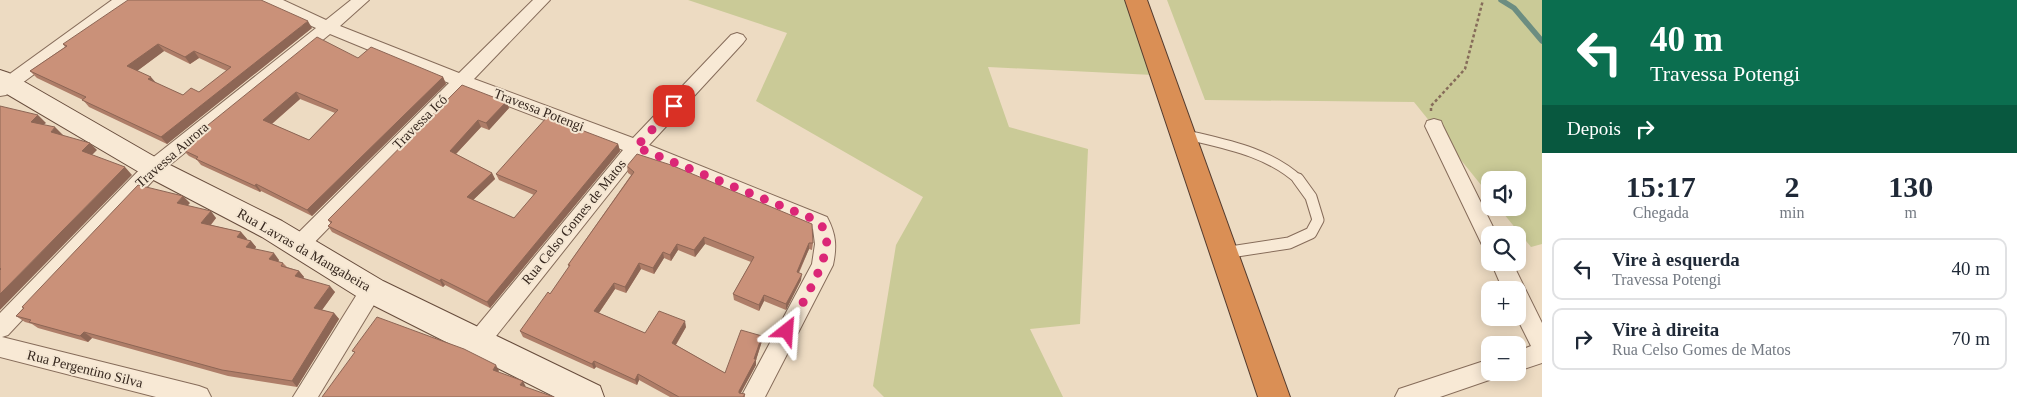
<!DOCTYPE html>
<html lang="pt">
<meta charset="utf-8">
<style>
body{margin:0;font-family:"Times New Roman",serif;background:#f6f6f7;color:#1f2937;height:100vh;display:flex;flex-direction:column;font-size:19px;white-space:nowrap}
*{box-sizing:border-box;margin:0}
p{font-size:16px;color:#747a83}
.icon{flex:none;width:28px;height:28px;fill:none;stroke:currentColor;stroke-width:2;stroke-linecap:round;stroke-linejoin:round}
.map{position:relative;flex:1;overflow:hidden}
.side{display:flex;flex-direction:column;background:#fff;width:475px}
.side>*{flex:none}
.guide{background:#0b6e4f;color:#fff;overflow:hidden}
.buttons{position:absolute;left:1481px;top:171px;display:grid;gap:10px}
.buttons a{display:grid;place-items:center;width:45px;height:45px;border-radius:10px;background:#fff;box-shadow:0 2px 12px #0003;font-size:25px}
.pin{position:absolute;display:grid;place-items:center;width:42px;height:42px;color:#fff;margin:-21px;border-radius:10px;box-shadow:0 2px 8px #0006}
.me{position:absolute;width:55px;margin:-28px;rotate:28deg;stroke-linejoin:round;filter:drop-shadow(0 0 4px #0008)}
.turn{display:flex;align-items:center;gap:18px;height:105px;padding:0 25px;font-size:22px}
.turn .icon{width:65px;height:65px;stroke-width:2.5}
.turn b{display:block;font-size:35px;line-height:42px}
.then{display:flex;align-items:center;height:48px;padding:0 25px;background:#0003;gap:10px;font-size:19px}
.eta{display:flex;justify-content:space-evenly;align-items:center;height:85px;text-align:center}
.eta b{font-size:30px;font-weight:700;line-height:35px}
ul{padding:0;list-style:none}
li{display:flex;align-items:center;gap:15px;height:62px;margin:0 10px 8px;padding:0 15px;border:2px solid #e0e1e3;border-radius:10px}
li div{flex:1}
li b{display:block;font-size:19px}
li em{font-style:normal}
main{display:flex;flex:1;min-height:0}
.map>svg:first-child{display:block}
.green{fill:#caca97}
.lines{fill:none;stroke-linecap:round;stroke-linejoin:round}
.stream{stroke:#6c8d81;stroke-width:5.5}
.lane-far1-casing{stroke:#866c5a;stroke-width:11}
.lane-casing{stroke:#866c5a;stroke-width:13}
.street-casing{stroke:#866c5a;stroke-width:2}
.secondary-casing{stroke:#684d3d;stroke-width:2}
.highway-casing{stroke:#543b2e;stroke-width:2}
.path{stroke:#866c5a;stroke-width:2.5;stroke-dasharray:3 2.5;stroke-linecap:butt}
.lane-far1{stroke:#f8e9d5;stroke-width:9}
.lane{stroke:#f8e9d5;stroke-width:11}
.street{fill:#f8e9d5;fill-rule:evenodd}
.secondary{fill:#f8e9d5;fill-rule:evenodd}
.highway{fill:#da8f55;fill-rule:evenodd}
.wall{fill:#ae7d68;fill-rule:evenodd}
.shaded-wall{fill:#8d6655}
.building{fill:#ca9179;stroke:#8d6655;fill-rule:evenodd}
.route{stroke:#db2777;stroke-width:9;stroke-dasharray:0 16.2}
.labels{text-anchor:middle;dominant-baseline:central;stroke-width:4;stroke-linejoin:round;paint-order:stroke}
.street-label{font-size:14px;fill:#36271e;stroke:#f4e6d2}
</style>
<main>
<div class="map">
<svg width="1542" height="397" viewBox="0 0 1542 397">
<rect width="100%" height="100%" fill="#eddbc2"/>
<g class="green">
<polygon points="688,0 1125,0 1153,75 988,67 1009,127 1088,149 1080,324 1030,329 1063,397 884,397 873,386 896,245 923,197 756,101 787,33"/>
<polygon points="1167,0 1542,0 1542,244 1531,247 1499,208 1518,208 1518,180 1490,180 1490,196 1414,102 1205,100"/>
</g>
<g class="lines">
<polyline class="stream" points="1501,0 1514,8 1542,41"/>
<defs>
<path id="lane-far1" d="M 1183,134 C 1224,144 1268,151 1300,181"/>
<polyline id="lane" points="1224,253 1289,243 1311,233 1318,220 1311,197 1298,179"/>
<g id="street">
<polygon points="112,0 131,0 129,4 6,95 0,96 0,81"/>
<path d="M 261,0 L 283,0 L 326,20 L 351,0 L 369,0 L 340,26 L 459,73 L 533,0 L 550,0 L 474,79 L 633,138 L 731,35 L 737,33 L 743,35 L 746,39 L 743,43 L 649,145 L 827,217 C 836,234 837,246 833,265 L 765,397 L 741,397 L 812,264 L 815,244 L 813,229 L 639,156 L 485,350 L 477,353 L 469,350 L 466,343 L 469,336 L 623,150 L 464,89 L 306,251 L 299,254 L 292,251 L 289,245 L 292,239 L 449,83 L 330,34 L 160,173 L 8,335 L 2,337 L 199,386 L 207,389 L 211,397 L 156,397 L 0,357 L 0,313 L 146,163 L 316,28 L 263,4 Z"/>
<polygon points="1434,119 1441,121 1443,126 1497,235 1490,235 1490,250 1483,247 1425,126 1427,121"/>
<polygon points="1491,262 1512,262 1542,323 1542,363 1518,371 1518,351 1531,346 1517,318 1518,290 1503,290"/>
<polygon points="372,281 380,283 383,290 318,397 293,397 364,283"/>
<polygon points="1490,359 1490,372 1500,372 1498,377 1440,397 1395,397 1399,389"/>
</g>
<polygon id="secondary" points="0,70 9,73 162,161 282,221 383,281 600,386 604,397 555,397 361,299 262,237 144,175 0,90"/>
<polygon id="highway" points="1125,0 1147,0 1290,397 1258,397"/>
</defs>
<use href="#lane-far1" class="lane-far1-casing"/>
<use href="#lane" class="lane-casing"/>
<use href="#street" class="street-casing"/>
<use href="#secondary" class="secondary-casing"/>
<use href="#highway" class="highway-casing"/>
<polyline class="path" points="1431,111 1431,106 1465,69 1483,0"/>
<use href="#lane-far1" class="lane-far1"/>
<use href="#lane" class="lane"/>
<use href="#street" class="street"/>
<use href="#secondary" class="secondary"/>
<use href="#highway" class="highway"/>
</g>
<g class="wall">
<path d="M 312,28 L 167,144 L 89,107 L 83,100 L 37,78 L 30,71 L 65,47 L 63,44 ZM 164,51 L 190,64 L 199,58 L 227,71 L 199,92 L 183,95 L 156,83 L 137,71 Z"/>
<path d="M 358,58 L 443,77 L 446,84 L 312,216 L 261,191 L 260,192 L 201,165 L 197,160 L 189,156 L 183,150 L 184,149 L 182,146 ZM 300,99 L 335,113 L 309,140 L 272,124 Z"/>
<polygon points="506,102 509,108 489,130 481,127 456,154 492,173 495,179 473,200 514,218 534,195 499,180 496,174 618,144 620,151 490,308 445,285 443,287 332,232 328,226 331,224 328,220"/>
<polygon points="627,166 813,243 812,250 809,249 799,273 801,280 786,310 764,301 759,311 734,300 733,294 751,262 705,244 695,257 678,250 671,261 664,258 654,274 641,269 626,293 615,289 599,313 645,333 686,327 676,345 725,373 762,336 762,341 756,360 756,365 741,393 745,394 745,397 670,397 639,380 637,385 596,367 594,369 523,337 520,331 550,294 569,267 568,265 631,175 628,173"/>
<polygon points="190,203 187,206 216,218 211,225 241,232 247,239 246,240 251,241 256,247 255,249 279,260 278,262 283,263 287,267 299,271 304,277 303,278 335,292 322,310 334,313 339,319 297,387 228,376 92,338 88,342 38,328 32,324 25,322 16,316 23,308 22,307"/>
</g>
<g class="shaded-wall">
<polygon points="308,21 312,28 167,144 161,137"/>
<polygon points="158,44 164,51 133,74 127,66"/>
<polygon points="194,51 199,58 190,64 185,57"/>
<polygon points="151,77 157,84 148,79"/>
<polygon points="443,77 446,84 312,216 307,210"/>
<polygon points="296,92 300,99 268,127 263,120"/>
<polygon points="506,102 509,108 489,130 486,123"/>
<polygon points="38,115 46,123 38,129 31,122"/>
<polygon points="478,120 481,127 453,157 450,151"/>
<polygon points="55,127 63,135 58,139 51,132"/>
<polygon points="90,143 97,150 89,158 82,151"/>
<polygon points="618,144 620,151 490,308 487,302"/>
<polygon points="125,167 132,175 0,310 0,294"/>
<polygon points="492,173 495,179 470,203 467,197"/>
<polygon points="256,184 261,191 260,192 255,186"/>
<polygon points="183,196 190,203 183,210 177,203"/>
<polygon points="211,211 216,218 207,229 201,223"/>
<polygon points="241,232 247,239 242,244 237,237"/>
<polygon points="704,237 705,244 695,257 694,250"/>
<polygon points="251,241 256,247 252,253 246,247"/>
<polygon points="809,243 809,249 796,278 797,272"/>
<polygon points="677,244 678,250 671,261 670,255"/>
<polygon points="663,252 664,258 654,274 653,268"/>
<polygon points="274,253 279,260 275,266 269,259"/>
<polygon points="639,263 641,269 626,293 625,287"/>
<polygon points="299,271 304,277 300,283 295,276"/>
<polygon points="802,274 801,280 786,310 786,304"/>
<polygon points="441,279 445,285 443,287 440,281"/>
<polygon points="614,283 615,289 596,317 594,311"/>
<polygon points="330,286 335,292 319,314 314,308"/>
<polygon points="764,295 764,301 759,311 759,305"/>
<polygon points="334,313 339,319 297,387 292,381"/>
<polygon points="685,321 686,327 673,349 672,343"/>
<polygon points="84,332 92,338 88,342 80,336"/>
<polygon points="762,336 762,341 756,360 756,365 739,396 739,391 754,359"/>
<polygon points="594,361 596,367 594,369 592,364"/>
<polygon points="496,365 499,371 496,376 493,370"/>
<polygon points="638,374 639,380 637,385 635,380"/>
<polygon points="523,381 526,387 520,385"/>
</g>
<g class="building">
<path d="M 128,0 L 261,0 L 308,21 L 161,137 L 82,100 L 86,97 L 30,71 L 67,46 L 63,44 ZM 158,44 L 185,57 L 194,51 L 231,67 L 199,92 L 191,88 L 183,95 L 148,79 L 151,77 L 127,66 Z"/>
<path d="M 317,37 L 358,58 L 371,47 L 443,77 L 307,210 L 256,184 L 255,186 L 196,159 L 198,157 L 183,150 L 185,148 L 182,146 ZM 296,92 L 338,110 L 309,140 L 263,120 Z"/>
<polygon points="462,85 506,102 486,123 478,120 450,151 492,173 467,197 514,218 537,191 496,174 547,117 618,144 487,302 441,279 440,281 328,226 332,222 328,220"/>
<polygon points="0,106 38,115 31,122 55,127 51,132 90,143 82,151 125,167 0,294 0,270 1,269 0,268"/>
<polygon points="637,154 671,165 812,224 813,243 809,243 797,272 802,274 786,304 764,295 759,305 733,294 754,257 704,237 694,250 677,244 670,255 663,252 653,268 639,263 625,287 614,283 594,311 645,333 659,311 685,321 672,343 725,373 741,330 762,336 754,359 756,359 739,391 739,393 745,394 743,397 679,397 638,374 635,380 594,361 592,364 520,331 548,292 550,294 570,265 568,265 634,172 627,166"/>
<polygon points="138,185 183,196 177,203 211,211 201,223 241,232 237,237 251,241 246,247 274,253 269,259 283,263 281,266 299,271 295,276 330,286 314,308 334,313 292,381 222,370 84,332 80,336 29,322 31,320 16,316 24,308 22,307"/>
<polygon points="377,317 464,349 496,365 493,370 523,381 520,385 554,397 322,397 355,352 352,351"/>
</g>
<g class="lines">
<path class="route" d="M 674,106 L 636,147 L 811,218 C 818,222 824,226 826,235 C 832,258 798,310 787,331"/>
</g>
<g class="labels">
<g class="street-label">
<text transform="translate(539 110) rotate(21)">Travessa Potengi</text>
<text transform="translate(420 122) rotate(-45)">Travessa Icó</text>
<text transform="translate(172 155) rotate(-41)">Travessa Aurora</text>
<text transform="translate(574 222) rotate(-51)">Rua Celso Gomes de Matos</text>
<text transform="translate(304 250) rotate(30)">Rua Lavras da Mangabeira</text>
<text transform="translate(85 369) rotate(14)">Rua Pergentino Silva</text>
</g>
</g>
</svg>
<div class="buttons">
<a><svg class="icon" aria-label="sound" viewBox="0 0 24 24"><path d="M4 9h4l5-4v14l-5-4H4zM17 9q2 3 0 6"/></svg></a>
<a><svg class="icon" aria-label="search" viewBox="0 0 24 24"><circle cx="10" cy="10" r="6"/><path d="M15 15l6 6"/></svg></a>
<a>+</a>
<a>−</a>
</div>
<div class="pin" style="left:674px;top:106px;background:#d93025"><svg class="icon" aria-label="arrive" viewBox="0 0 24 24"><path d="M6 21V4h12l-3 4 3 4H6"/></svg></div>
<svg class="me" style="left:787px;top:331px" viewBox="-20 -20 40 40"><path d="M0-17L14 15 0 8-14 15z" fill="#db2777" stroke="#fff" stroke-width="4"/></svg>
</div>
<section class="side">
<div class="guide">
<div class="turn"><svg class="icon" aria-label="left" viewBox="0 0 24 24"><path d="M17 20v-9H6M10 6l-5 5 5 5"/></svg><div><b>40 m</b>Travessa Potengi</div></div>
<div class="then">Depois<svg class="icon" aria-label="right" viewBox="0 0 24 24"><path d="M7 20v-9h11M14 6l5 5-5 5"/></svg></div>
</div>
<div class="eta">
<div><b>15:17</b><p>Chegada</p></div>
<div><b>2</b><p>min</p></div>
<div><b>130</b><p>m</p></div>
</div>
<ul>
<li><svg class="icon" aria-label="left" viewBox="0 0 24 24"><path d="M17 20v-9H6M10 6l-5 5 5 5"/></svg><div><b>Vire à esquerda</b><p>Travessa Potengi</p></div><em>40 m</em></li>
<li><svg class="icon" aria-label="right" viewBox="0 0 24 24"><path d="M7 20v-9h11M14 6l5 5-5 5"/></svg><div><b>Vire à direita</b><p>Rua Celso Gomes de Matos</p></div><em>70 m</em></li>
</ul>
</section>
</main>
